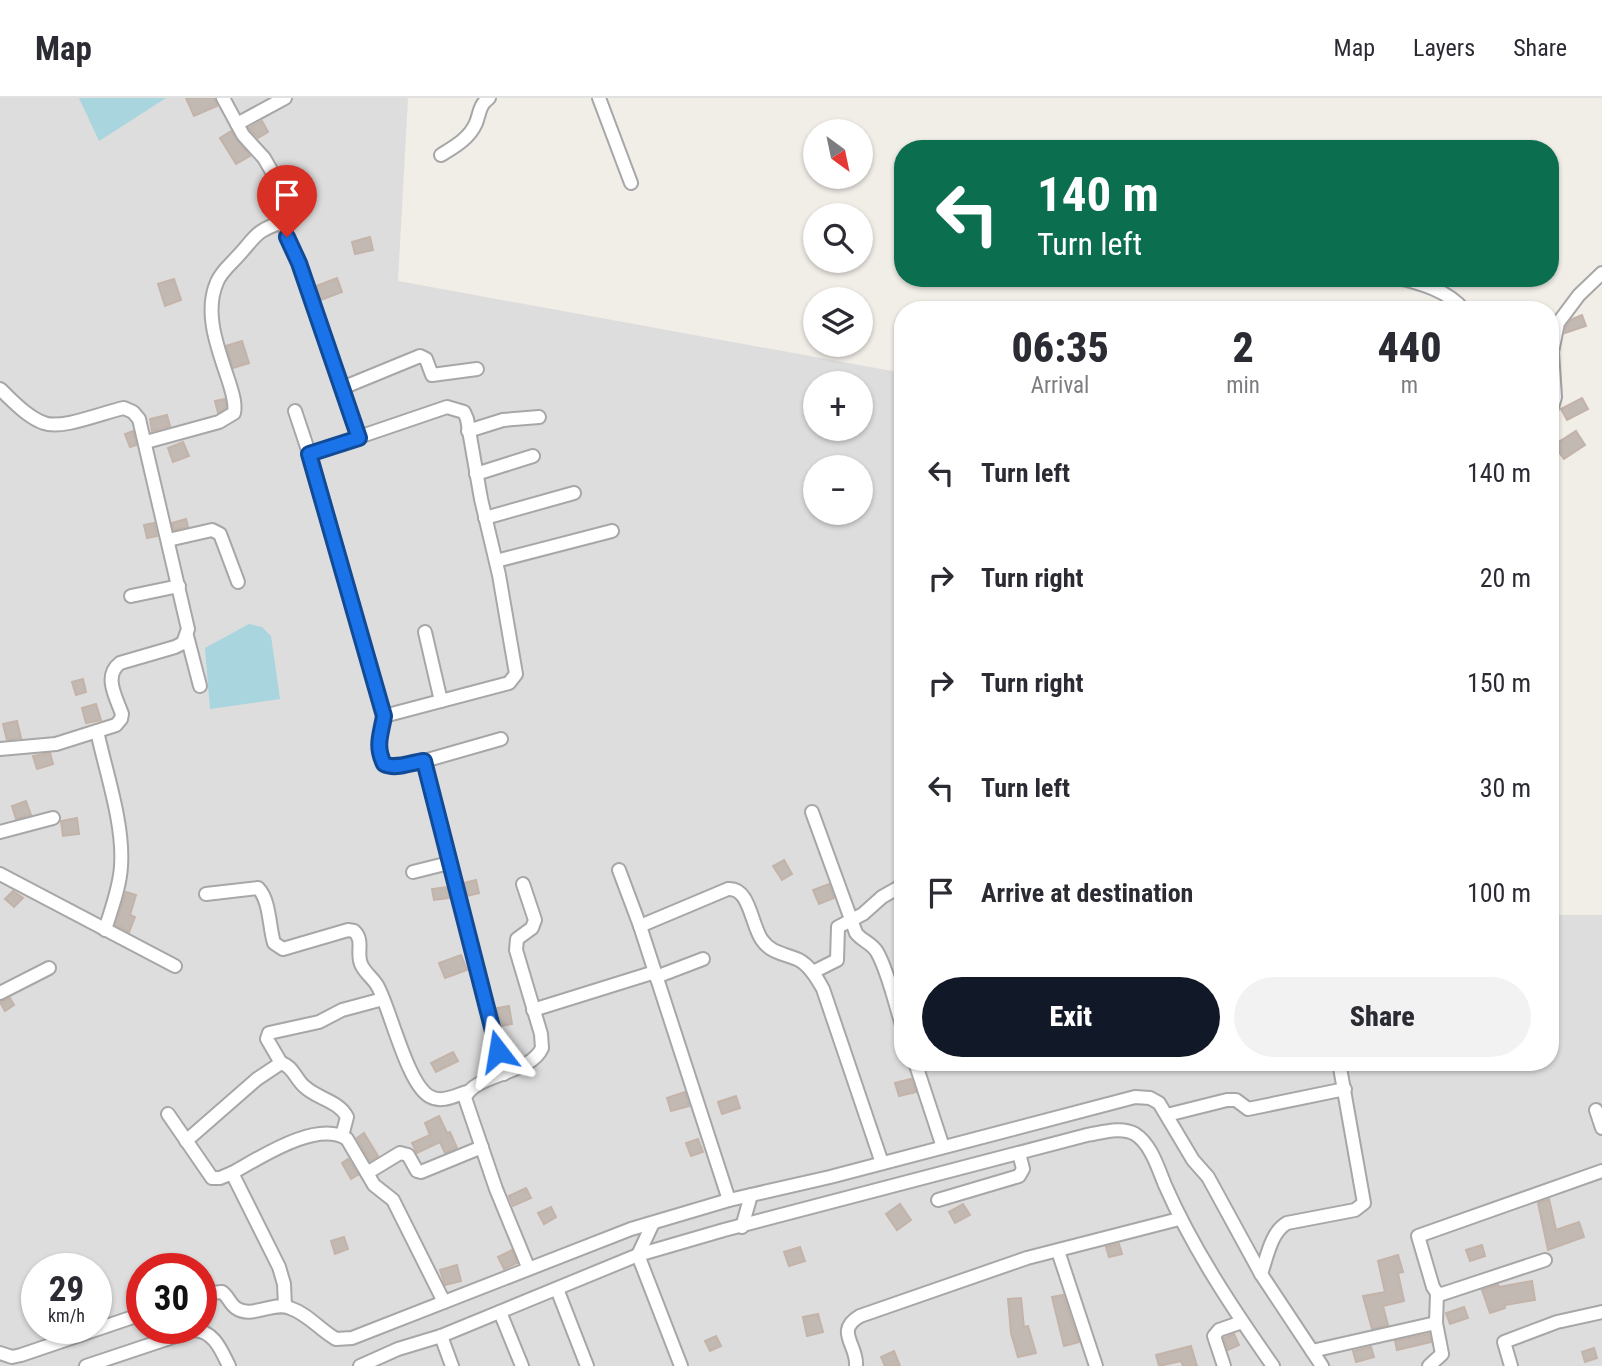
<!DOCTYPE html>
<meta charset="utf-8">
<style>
body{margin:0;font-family:"Roboto Condensed",sans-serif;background:#f2f2f3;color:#2b2b33;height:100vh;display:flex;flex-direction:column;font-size:26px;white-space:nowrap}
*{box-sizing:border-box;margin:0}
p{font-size:23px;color:#7c7c81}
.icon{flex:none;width:38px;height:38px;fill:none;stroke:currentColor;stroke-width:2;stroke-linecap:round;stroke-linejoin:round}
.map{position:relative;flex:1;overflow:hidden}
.side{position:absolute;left:894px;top:203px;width:665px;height:770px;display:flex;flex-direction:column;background:#fff;border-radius:28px;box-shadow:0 2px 5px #0004}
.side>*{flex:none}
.hud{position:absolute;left:894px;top:42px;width:665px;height:147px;border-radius:28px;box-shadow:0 2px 5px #0004;background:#0b6e4f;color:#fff;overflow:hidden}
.needle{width:46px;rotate:147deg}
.controls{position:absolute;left:803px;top:21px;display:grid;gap:14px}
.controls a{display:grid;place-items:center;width:70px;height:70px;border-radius:50%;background:#fff;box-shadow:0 2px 5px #0004;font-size:35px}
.speed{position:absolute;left:21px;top:1155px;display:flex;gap:14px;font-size:35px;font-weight:700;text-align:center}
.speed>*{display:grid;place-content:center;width:91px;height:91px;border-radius:50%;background:#fff;box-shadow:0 2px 5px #0004;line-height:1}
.speed small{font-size:18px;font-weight:400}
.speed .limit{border:10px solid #d22;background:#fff;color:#111}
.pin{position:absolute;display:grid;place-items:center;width:60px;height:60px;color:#fff;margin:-72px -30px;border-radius:50% 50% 50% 0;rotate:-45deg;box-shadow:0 0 7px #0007}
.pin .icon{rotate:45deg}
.me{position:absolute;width:77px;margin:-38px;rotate:346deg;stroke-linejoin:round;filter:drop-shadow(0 0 5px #0008)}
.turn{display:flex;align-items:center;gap:24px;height:147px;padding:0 28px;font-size:32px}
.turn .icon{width:91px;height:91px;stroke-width:2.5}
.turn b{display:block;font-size:49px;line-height:60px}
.eta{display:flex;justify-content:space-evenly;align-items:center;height:119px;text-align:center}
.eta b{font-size:42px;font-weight:800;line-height:49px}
.primary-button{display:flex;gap:14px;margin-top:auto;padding:14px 28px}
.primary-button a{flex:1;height:80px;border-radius:42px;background:#111827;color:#fff;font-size:28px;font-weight:800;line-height:80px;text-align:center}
.primary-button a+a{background:#f2f2f3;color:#2b2b33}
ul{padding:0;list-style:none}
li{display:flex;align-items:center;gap:21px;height:105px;padding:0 28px}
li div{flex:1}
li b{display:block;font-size:26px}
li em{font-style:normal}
header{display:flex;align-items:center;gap:42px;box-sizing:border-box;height:98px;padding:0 35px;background:#fff;border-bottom:2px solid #e1e1e2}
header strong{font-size:33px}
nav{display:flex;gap:38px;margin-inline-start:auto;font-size:24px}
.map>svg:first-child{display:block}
.residential{fill:#dedddd;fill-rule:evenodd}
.water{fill:#a8d5de}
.building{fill:#c2b9b3;stroke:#c3b3a9;stroke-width:2}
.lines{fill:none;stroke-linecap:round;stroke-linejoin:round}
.street-casing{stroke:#a7a7a7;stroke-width:16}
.street{stroke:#fff;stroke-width:12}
.route-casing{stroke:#114b97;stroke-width:18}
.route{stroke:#1a73e8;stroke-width:12}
</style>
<header>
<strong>Map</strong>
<nav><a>Map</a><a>Layers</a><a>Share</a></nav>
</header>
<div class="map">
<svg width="1602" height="1268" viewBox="0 0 1602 1268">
<rect width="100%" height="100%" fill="#f1ede7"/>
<path class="residential" d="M 0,0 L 408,0 L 398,183 L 903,275 L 903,964 L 1550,964 L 1551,817 L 1602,817 L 1602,1268 L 0,1268 ZM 816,285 L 861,285 L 861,331 L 816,331 ZM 816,369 L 861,369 L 861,415 L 816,415 ZM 37,1171 L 96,1171 L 96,1230 L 37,1230 ZM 142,1171 L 201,1171 L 201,1230 L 142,1230 Z"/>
<g class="water">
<polygon points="79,0 166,0 99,43"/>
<polygon points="249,526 262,529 271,538 280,601 210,611 205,550"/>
</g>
<g class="building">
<polygon points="186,0 214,0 217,8 194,18"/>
<polygon points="262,23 268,34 258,40 249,30"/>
<polygon points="231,33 250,58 236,66 220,40"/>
<polygon points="370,139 373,152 355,156 352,144"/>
<polygon points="337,180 342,194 321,202 316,188"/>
<polygon points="174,181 181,202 165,208 158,186"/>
<polygon points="1582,217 1586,228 1565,235 1566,229 1572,221"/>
<polygon points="242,243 249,265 233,270 226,248"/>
<polygon points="1582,300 1588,311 1567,322 1561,311"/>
<polygon points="225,301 226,310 218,315 215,303"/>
<polygon points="167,317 170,328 152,333 150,321"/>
<polygon points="133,333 136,347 130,349 125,336"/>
<polygon points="1576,333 1585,347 1564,361 1554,347"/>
<polygon points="183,344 189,358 173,364 168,350"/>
<polygon points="186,421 188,429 174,432 172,425"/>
<polygon points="154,425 157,438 147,440 144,427"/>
<polygon points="83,581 86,594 76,597 72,584"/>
<polygon points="96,606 101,622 86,625 82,610"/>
<polygon points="17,623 21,640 7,642 3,626"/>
<polygon points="50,655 53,666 37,671 33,658"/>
<polygon points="26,703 31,717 16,721 12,708"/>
<polygon points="77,720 79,736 63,738 61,723"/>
<polygon points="784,762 792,776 782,782 773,768"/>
<polygon points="476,782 479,795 467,798 464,785"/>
<polygon points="829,786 834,800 819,806 813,792"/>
<polygon points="447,789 450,800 434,802 432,791"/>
<polygon points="13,793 23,800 14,809 5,801"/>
<polygon points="126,794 136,797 130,817 135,819 129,834 116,827"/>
<polygon points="461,857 467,872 445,880 439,865"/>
<polygon points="10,900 14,907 5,913 0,904"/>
<polygon points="509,908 512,926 501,928 497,910"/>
<polygon points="453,954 458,963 436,974 431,965"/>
<polygon points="490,958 493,970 486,973 482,961"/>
<polygon points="911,981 916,994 899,998 895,985"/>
<polygon points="685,994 689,1008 671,1013 667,1000"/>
<polygon points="736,998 740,1010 722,1016 718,1004"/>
<polygon points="439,1018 447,1035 450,1034 457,1050 445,1055 440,1044 417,1055 412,1045 430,1037 425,1025"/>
<polygon points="364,1035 378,1058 370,1063 357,1040"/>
<polygon points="698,1041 703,1054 691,1058 686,1045"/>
<polygon points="348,1061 358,1077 351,1081 342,1065"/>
<polygon points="526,1090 531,1100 513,1108 509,1098"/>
<polygon points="1549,1101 1556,1132 1579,1124 1584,1139 1548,1152 1538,1105"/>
<polygon points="900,1106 911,1122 897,1132 886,1116"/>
<polygon points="963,1106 970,1117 955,1125 949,1114"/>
<polygon points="551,1109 556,1119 544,1126 538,1115"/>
<polygon points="344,1139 348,1151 335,1156 331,1143"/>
<polygon points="1119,1146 1122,1156 1109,1159 1106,1149"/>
<polygon points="1482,1147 1485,1158 1470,1163 1466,1152"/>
<polygon points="800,1149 805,1163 789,1168 784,1154"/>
<polygon points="512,1152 517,1165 504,1171 498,1159"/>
<polygon points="1398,1157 1403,1174 1398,1175 1404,1203 1383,1208 1388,1227 1372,1231 1363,1198 1385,1194 1378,1163"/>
<polygon points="457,1167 461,1183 445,1187 440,1172"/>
<polygon points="1532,1183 1535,1202 1505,1207 1505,1210 1490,1215 1482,1192 1498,1187 1499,1189"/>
<polygon points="1063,1197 1079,1244 1064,1248 1052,1199"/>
<polygon points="1021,1200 1024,1229 1028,1228 1036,1255 1018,1259 1011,1235 1008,1201"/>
<polygon points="1464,1209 1468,1220 1450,1226 1446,1215"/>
<polygon points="818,1216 823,1234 807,1238 803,1219"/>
<polygon points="1234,1236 1239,1247 1228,1252 1224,1240"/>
<polygon points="1429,1236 1431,1244 1397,1252 1395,1243"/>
<polygon points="716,1238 721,1248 710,1253 705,1243"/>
<polygon points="1191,1248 1197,1268 1183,1268 1181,1263 1159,1268 1156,1257"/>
<polygon points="1371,1249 1374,1259 1356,1264 1353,1253"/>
<polygon points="1594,1250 1597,1260 1585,1264 1582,1254"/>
<polygon points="894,1253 900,1268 885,1268 881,1259"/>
</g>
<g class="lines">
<defs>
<g id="street">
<polyline points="223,0 243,37 264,60 275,79 287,139 299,165 359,340"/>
<polyline points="599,0 631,85"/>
<polyline points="237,26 285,0"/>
<path d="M 441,57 C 454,49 469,41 476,25 C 480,15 479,7 489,0"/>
<path d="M 1399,180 C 1423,186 1448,193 1464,212"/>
<polyline points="342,290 420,258 426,261 432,277 477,271"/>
<path d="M 0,291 C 13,303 27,319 44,325 C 62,332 104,314 124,310 L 133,314 L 139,321 L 188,531 L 183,545 L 175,549 L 120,565 C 103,578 116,599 122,616 L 121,621 L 116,627 L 56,646 L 0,651"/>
<path d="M 295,313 L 314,370 L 384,618 C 381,637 375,647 384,665 C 396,672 411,664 424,663 L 504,976"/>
<polyline points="1550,316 1555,299 1552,254 1558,225 1579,197 1602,175"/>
<polyline points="468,333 503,322 539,319"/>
<path d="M 146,344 L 219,324 L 234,315 C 236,305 232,294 229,284 C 219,253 203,216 217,184 C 221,174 230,167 237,159 C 256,139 254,133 283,124"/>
<polyline points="309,356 447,309 464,314 467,321 481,401 499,477 516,576 509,585 384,618"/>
<polyline points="476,376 533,358"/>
<polyline points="485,420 574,395"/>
<polyline points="168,442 212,432 220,436 238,484"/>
<polyline points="496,463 612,433"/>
<polyline points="131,498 179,488"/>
<polyline points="425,534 441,603"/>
<polyline points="187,538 200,588"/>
<path d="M 97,633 C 106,675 124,726 121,768 C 120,789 111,812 105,832"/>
<polyline points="424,663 501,641"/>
<path d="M 812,714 L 856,835 C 862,843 872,845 877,854 C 889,875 895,907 903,930"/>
<polyline points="0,734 53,720"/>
<polyline points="619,772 640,828 729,1102"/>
<polyline points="413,774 449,765"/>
<polyline points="0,776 175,868"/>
<path d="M 523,786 L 535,822 L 532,830 L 517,841 L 516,852 L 541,936 L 542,950 C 530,977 475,975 465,1000 L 496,1091 L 528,1169"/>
<path d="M 206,796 L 258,790 C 270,802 269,829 274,845 L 283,851 L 348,832 L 354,833 C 365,843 355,856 362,868 C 366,876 374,881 378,889 C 391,913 408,989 431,999 C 442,1005 456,997 467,994"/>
<path d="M 640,828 L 728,791 C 750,789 751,827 762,842 C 772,856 784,855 799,862 C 810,868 817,880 823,891 L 882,1065"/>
<polyline points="813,874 837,862 838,829 863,816 882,799 903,787"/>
<polyline points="656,879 703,861"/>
<polyline points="0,895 49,870"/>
<polyline points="533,912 655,874"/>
<polyline points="915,964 943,1049"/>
<polyline points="281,965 267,941 269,935 319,924 342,912 383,901"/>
<polyline points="1596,1012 1602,1030"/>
<polyline points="168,1016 212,1080 220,1080 232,1075 279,1169 284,1186 285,1208"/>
<polyline points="1167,1017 1227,1002 1236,1002 1248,1011 1345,991"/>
<path d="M 186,1043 L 257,981 L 281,965 C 293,968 296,982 305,989 C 318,1001 339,1003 347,1019 L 342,1038"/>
<path d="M 232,1075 C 258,1061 317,1021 347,1041 L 374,1087 L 393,1102 L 444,1204"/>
<polyline points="367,1075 400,1055 408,1057 417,1073 421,1074 482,1049"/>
<polyline points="938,1102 1019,1078 1023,1071 1019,1055"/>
<polyline points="653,1125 638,1157 681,1268"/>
<polyline points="742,1129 751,1097"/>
<polyline points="1058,1153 1096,1268"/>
<polyline points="1545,1162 1442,1196 1437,1195 1433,1189 1418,1138 1602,1073"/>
<path d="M 1261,1176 C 1267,1159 1271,1134 1287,1125 L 1355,1112 L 1364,1105 L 1339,964"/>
<polyline points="557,1191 587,1268"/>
<path d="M 201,1196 L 222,1194 C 228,1198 230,1206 236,1210 C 251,1221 273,1203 290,1210 C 308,1216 320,1232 336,1241 L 352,1240 L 631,1131 L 729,1102 L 830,1079 L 1135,999 L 1150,1000 L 1159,1005 L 1193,1062 L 1208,1079 L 1261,1176 L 1322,1268"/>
<polyline points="500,1214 522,1268"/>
<polyline points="441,1238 452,1268"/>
<polyline points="1312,1253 1436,1225"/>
<polyline points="0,1255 12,1259 21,1257 142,1216"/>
<path d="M 86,1268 L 194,1232 C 214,1233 221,1252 229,1268"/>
<path d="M 360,1268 L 398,1251 L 441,1238 L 638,1157 L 724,1132 L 1087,1037 C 1101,1035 1121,1028 1135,1036 C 1151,1046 1158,1070 1165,1087 C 1193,1151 1233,1211 1273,1268"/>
<path d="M 856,1268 C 858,1247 834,1233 860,1218 L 1027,1160 L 1179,1121"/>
<polyline points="1224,1268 1214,1238 1219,1232 1242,1224"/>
<polyline points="1429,1268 1442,1256 1436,1225 1437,1195"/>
<polyline points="1511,1268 1504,1244 1557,1224 1602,1214"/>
</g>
</defs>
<use href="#street" class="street-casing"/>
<use href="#street" class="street"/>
</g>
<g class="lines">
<defs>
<path id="route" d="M 287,139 L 299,165 L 359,340 L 309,356 L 384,618 C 381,637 375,647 384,666 C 396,672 411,664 424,663 L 498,953"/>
</defs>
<use href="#route" class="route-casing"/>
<use href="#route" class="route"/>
</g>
</svg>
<div class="controls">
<a><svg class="needle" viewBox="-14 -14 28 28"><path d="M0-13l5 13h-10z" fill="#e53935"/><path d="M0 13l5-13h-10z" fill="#7c7c81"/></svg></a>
<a><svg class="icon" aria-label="search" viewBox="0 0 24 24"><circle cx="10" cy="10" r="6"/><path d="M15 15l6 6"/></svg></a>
<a><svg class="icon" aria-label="layers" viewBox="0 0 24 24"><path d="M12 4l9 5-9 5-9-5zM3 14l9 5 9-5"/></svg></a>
<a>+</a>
<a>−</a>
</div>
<div class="speed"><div>29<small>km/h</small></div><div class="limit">30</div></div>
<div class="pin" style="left:287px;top:139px;background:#d93025"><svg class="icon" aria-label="arrive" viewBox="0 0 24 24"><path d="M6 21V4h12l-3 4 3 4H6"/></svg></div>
<svg class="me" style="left:498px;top:953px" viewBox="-20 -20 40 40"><path d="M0-17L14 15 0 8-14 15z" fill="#1a73e8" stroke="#fff" stroke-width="4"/></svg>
<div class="hud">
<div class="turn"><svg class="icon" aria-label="left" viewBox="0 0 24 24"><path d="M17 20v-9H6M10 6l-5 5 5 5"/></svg><div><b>140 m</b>Turn left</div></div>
</div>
<section class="side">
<div class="eta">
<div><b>06:35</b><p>Arrival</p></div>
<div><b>2</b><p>min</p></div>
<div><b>440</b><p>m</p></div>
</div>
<ul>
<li><svg class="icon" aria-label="left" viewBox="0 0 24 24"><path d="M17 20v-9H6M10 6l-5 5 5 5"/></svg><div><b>Turn left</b></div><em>140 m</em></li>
<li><svg class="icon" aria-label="right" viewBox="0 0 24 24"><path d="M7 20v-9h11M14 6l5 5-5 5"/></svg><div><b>Turn right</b></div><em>20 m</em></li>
<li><svg class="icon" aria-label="right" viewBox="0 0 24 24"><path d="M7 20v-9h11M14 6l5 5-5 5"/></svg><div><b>Turn right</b></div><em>150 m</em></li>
<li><svg class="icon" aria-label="left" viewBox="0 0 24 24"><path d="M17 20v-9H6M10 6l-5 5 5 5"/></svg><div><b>Turn left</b></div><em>30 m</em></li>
<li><svg class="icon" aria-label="arrive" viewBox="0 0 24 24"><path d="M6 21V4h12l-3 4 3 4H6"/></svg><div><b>Arrive at destination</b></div><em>100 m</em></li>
</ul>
<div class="primary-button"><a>Exit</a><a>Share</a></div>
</section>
</div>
